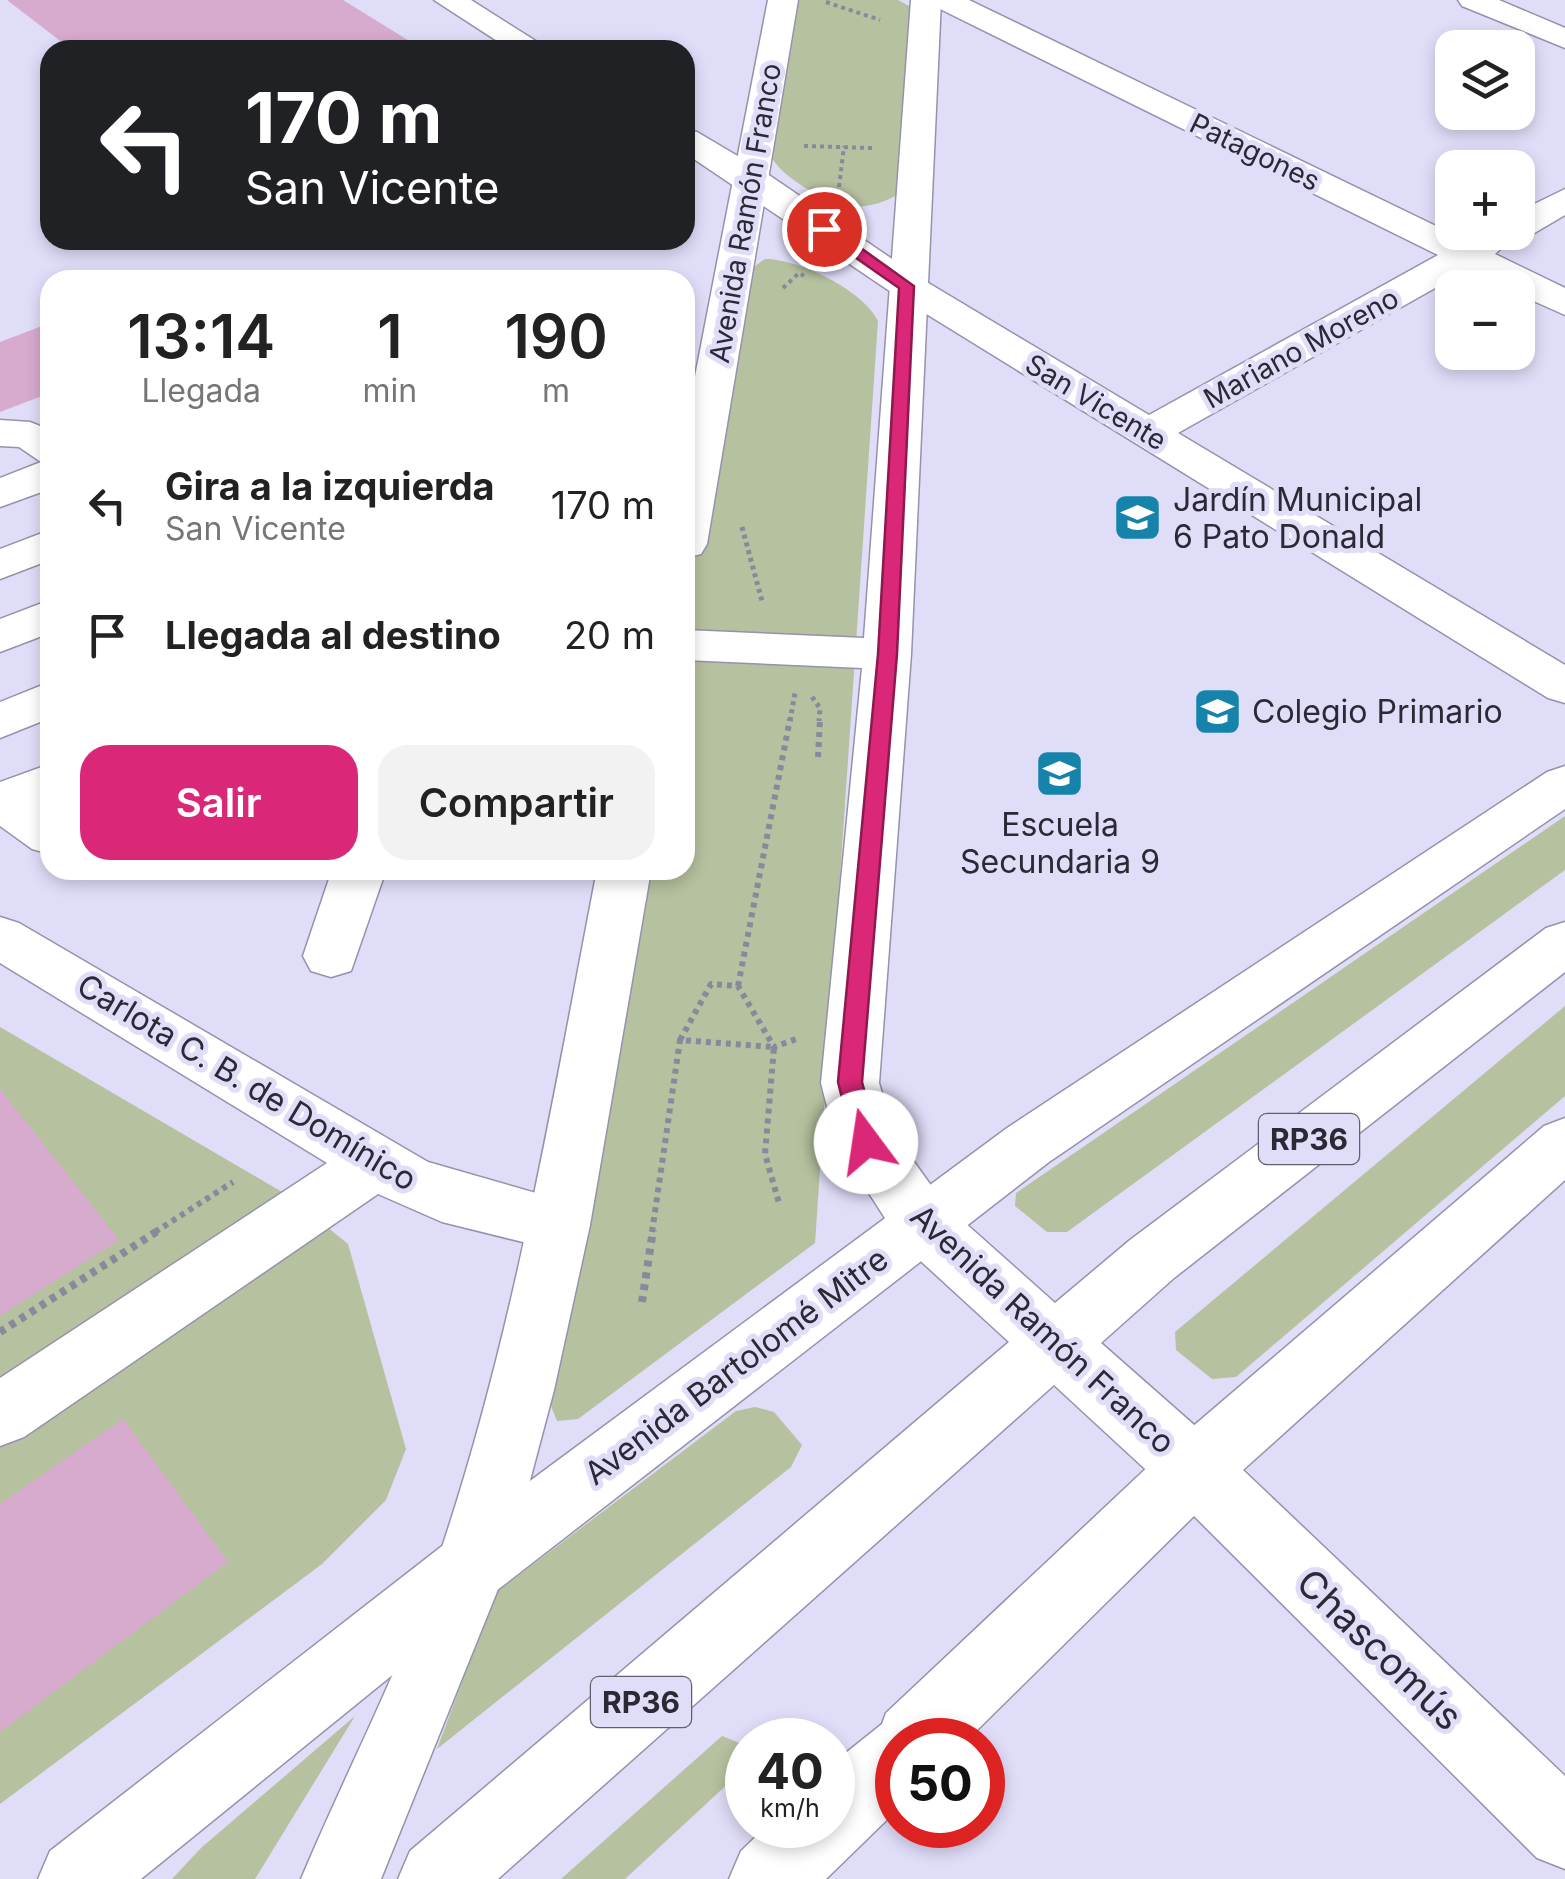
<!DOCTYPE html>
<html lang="es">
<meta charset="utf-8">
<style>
body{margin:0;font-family:Inter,sans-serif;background:#f2f2f2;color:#222;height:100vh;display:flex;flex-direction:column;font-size:38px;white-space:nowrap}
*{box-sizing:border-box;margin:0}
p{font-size:32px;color:#767676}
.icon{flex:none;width:55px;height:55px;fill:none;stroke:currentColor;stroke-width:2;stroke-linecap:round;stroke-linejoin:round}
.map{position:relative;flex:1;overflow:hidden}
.side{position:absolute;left:40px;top:270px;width:655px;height:610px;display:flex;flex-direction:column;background:#fff;border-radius:30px;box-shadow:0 5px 15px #0003}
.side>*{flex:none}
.hud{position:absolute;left:40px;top:40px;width:655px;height:210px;border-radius:30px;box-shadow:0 5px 15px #0003;background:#202124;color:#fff;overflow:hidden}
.buttons{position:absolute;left:1435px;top:30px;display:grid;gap:20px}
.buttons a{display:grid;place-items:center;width:100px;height:100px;border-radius:20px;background:#fff;box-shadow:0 5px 15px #0003;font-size:50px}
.speed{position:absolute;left:725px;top:1718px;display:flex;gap:20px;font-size:50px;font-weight:700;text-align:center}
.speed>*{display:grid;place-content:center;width:130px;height:130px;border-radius:50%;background:#fff;box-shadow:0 5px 15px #0003;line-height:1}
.speed small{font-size:25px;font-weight:400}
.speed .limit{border:15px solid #d22;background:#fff;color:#111}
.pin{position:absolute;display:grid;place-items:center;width:85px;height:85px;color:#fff;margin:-42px;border:5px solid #fff;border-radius:50%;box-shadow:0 2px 10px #0007}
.me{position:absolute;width:110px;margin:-55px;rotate:346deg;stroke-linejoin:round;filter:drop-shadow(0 0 8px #0008)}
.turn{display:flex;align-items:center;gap:35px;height:210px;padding:0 40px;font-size:45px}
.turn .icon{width:130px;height:130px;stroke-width:2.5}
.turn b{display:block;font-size:70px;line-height:85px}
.eta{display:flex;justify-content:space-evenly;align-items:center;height:170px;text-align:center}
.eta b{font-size:60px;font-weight:600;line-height:70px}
.cta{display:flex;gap:20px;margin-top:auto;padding:20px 40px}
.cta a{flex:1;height:115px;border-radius:30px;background:#db2777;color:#fff;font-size:40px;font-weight:600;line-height:115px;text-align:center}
.cta a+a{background:#f2f2f2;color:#222}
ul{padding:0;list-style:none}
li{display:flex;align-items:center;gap:30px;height:130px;padding:0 40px}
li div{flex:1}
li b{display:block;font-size:38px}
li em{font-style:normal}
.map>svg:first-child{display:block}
.green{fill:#b6c19f}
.building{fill:#d7abce}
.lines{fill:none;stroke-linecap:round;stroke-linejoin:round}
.minor-casing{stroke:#9592ac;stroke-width:3}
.major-casing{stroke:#9592ac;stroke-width:3}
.path-far3{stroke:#8a889c;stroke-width:4;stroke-dasharray:4 4;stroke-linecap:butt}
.path-far2{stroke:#8a889c;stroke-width:5;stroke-dasharray:4 4;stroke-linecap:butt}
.path-far1{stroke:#8a889c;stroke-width:6;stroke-dasharray:5 5;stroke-linecap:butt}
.path{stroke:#8a889c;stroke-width:8;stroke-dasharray:6 6;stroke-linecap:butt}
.minor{fill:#fff;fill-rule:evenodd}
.major{fill:#fff;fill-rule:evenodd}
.route{fill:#db2777;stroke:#8e194d;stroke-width:2.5}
.labels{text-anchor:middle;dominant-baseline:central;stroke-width:10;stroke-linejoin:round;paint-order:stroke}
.far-street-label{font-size:28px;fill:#2a2934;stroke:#e0ddf9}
.shield{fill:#e0ddf9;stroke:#615f6f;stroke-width:2.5}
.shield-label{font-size:30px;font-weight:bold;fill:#2a2934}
.poi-label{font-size:32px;fill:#2a2934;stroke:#e0ddf9;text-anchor:start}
.street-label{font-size:32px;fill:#2a2934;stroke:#e0ddf9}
.near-street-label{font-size:38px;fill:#2a2934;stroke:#e0ddf9}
</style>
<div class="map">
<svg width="1565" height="1879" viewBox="0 0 1565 1879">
<rect width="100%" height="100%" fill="#e0ddf9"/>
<g class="green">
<path d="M 794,0 L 898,0 L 911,7 L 897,195 C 882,203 868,208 851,206 C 828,204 783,178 772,158 Z"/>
<path d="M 765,259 C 799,259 863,290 878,321 L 815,1243 L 578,1419 L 557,1421 L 551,1406 L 641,870 L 685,870 L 685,611 L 742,275 Z"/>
<polygon points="1565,816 1565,870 1067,1232 1047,1232 1015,1206 1016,1193"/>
<polygon points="1565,1006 1565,1096 1236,1377 1212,1379 1176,1350 1175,1332"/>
<polygon points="0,1027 289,1196 348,1244 406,1449 386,1500 322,1564 0,1804"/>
<polygon points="755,1407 774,1412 802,1445 791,1467 437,1749 495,1593 736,1411"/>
<polygon points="355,1716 255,1879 172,1879 201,1848"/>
<polygon points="722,1736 745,1745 747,1766 625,1879 561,1879"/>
</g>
<g class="building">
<polygon points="7,0 343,0 424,50 72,50"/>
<polygon points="50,323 50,393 0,412 0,342"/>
<polygon points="0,1089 119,1240 0,1316"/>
<polygon points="123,1419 228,1562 0,1732 0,1504"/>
</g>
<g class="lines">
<defs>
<g id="minor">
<polygon points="434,0 471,0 550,50 511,50"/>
<polygon points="930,0 969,0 1465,240 1481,232 1518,232 1518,212 1565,189 1565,215 1531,235 1505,235 1509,241 1495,254 1565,288 1565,315 1518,294 1518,288 1503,288 1467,270 1178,433 1565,665 1565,703 1548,698 894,294 685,153 685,129 697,132 763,171 920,278 1149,415 1438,255 934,6"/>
<polygon points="1458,0 1499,0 1565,28 1565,48 1462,6"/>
<polygon points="0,420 30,422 50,430 50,489 0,507 0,478 41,462 19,447 0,446"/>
<polygon points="50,530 50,560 0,579 0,549"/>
<polygon points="50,600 50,633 0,652 0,619"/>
<polygon points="50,682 50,718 0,738 0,702"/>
<polygon points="50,764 50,802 44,805 50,810 50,854 32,849 0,826 0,782"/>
<polygon points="1565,766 1565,809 1049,1162 496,1591 141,1879 38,1879 50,1851 446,1543 1007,1128 1547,772"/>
<polygon points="332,870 386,870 351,971 331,977 311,971 303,956"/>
<polygon points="0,917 19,923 428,1162 581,1206 590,1225 581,1244 559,1251 442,1222 378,1194 24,1437 0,1446 0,1378 327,1163 0,963"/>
<polygon points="1565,1118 1565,1180 1243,1470 1565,1776 1565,1869 1537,1858 1194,1516 967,1740 898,1740 898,1809 826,1879 729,1879 741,1851 768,1825 832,1825 832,1764 882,1724 886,1713 1170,1446 1544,1126"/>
</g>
<g id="major">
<polygon points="768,0 798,0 707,544 701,554 685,558 685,428"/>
<polygon points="911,0 941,0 911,654 879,1083 894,1134 945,1205 1055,1303 1130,1240 1546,928 1565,922 1565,972 1174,1278 1101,1343 1218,1446 1228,1469 1218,1492 1194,1501 1170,1492 1054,1385 498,1879 398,1879 410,1851 1009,1342 901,1243 836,1142 821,1083 862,668 685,660 685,630 864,638"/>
<path d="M 597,870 L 651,870 L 590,1225 L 554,1390 L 507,1567 L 381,1879 L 301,1879 C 345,1774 399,1672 436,1565 C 513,1340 552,1103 597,870 Z"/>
</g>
</defs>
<use href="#minor" class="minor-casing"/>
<use href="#major" class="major-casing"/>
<g class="path-far3">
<polyline points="826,2 880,20"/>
<polyline points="804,146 872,148"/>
<polyline points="839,187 844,146"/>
<polyline points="783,288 799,273 804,276"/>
</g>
<g class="path-far2">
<polyline points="742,527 762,601"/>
<polyline points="812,697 820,708 819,721"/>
<polyline points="790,721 795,693"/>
</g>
<g class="path-far1">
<polyline points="818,757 820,719"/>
<polyline points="738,986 790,719"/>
<polyline points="680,1040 711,984 738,986 774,1047 796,1039"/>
<polyline points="155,1232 233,1182"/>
<polyline points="652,1232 680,1040 774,1047 765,1154 779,1203"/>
</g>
<g class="path">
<polyline points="642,1302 653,1230"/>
<polyline points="0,1332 159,1230"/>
</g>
<use href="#minor" class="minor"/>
<use href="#major" class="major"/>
</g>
<polygon class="route" points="819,226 830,226 914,286 897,654 862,1082 878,1142 866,1153 853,1142 838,1082 878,654 899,288 819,232"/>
<defs>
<symbol id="school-square" viewBox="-11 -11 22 22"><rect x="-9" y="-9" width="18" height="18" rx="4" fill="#1683ab" stroke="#e0ddf9"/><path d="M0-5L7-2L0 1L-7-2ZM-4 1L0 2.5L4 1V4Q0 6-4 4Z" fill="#fff"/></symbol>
</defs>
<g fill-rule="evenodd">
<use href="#school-square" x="1110" y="490" width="55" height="55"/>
<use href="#school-square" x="1190" y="684" width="55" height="55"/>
<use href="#school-square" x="1032" y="746" width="55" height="55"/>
</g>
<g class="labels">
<g class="far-street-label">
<text transform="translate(1255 152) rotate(26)">Patagones</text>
<text transform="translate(745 213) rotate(-80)">Avenida Ramón Franco</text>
<text transform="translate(1301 348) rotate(-29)">Mariano Moreno</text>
<text transform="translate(1096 402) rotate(31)">San Vicente</text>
</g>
<g class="shield">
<rect x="1259" y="1114" width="100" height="50" rx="8"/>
<rect x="591" y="1677" width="100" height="50" rx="8"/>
</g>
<g class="shield-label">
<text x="1309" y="1139">RP36</text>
<text x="641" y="1702">RP36</text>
</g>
<g class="poi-label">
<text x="1173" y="499">Jardín Municipal<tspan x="1173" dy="37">6 Pato Donald</tspan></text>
<text x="1252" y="711">Colegio Primario</text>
<text x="1060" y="824" text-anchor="middle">Escuela<tspan x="1060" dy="37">Secundaria 9</tspan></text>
</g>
<g class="street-label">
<text transform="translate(247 1082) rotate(31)">Carlota C. B. de Domínico</text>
<text transform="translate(1043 1329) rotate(43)">Avenida Ramón Franco</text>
<text transform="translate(736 1366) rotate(-37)">Avenida Bartolomé Mitre</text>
</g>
<g class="near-street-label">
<text transform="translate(1380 1649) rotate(44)">Chascomús</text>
</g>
</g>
</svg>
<div class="buttons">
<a><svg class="icon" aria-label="layers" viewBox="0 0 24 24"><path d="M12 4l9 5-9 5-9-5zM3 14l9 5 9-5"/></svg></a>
<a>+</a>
<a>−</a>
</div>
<div class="speed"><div>40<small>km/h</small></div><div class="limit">50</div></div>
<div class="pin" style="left:824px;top:229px;background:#d93025"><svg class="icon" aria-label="arrive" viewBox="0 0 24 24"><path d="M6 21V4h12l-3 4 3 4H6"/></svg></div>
<svg class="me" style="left:866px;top:1142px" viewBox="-20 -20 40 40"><circle r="19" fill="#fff"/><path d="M0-13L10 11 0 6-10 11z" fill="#db2777"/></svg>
<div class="hud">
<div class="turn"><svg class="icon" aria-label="left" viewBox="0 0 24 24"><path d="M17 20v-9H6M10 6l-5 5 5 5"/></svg><div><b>170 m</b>San Vicente</div></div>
</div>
<section class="side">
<div class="eta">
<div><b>13:14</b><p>Llegada</p></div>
<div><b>1</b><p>min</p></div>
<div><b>190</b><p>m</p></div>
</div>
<ul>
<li><svg class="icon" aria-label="left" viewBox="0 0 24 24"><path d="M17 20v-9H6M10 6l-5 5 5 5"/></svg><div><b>Gira a la izquierda</b><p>San Vicente</p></div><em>170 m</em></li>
<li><svg class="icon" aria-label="arrive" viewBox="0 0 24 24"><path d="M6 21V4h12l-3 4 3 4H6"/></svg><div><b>Llegada al destino</b></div><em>20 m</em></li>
</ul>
<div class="cta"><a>Salir</a><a>Compartir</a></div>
</section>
</div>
